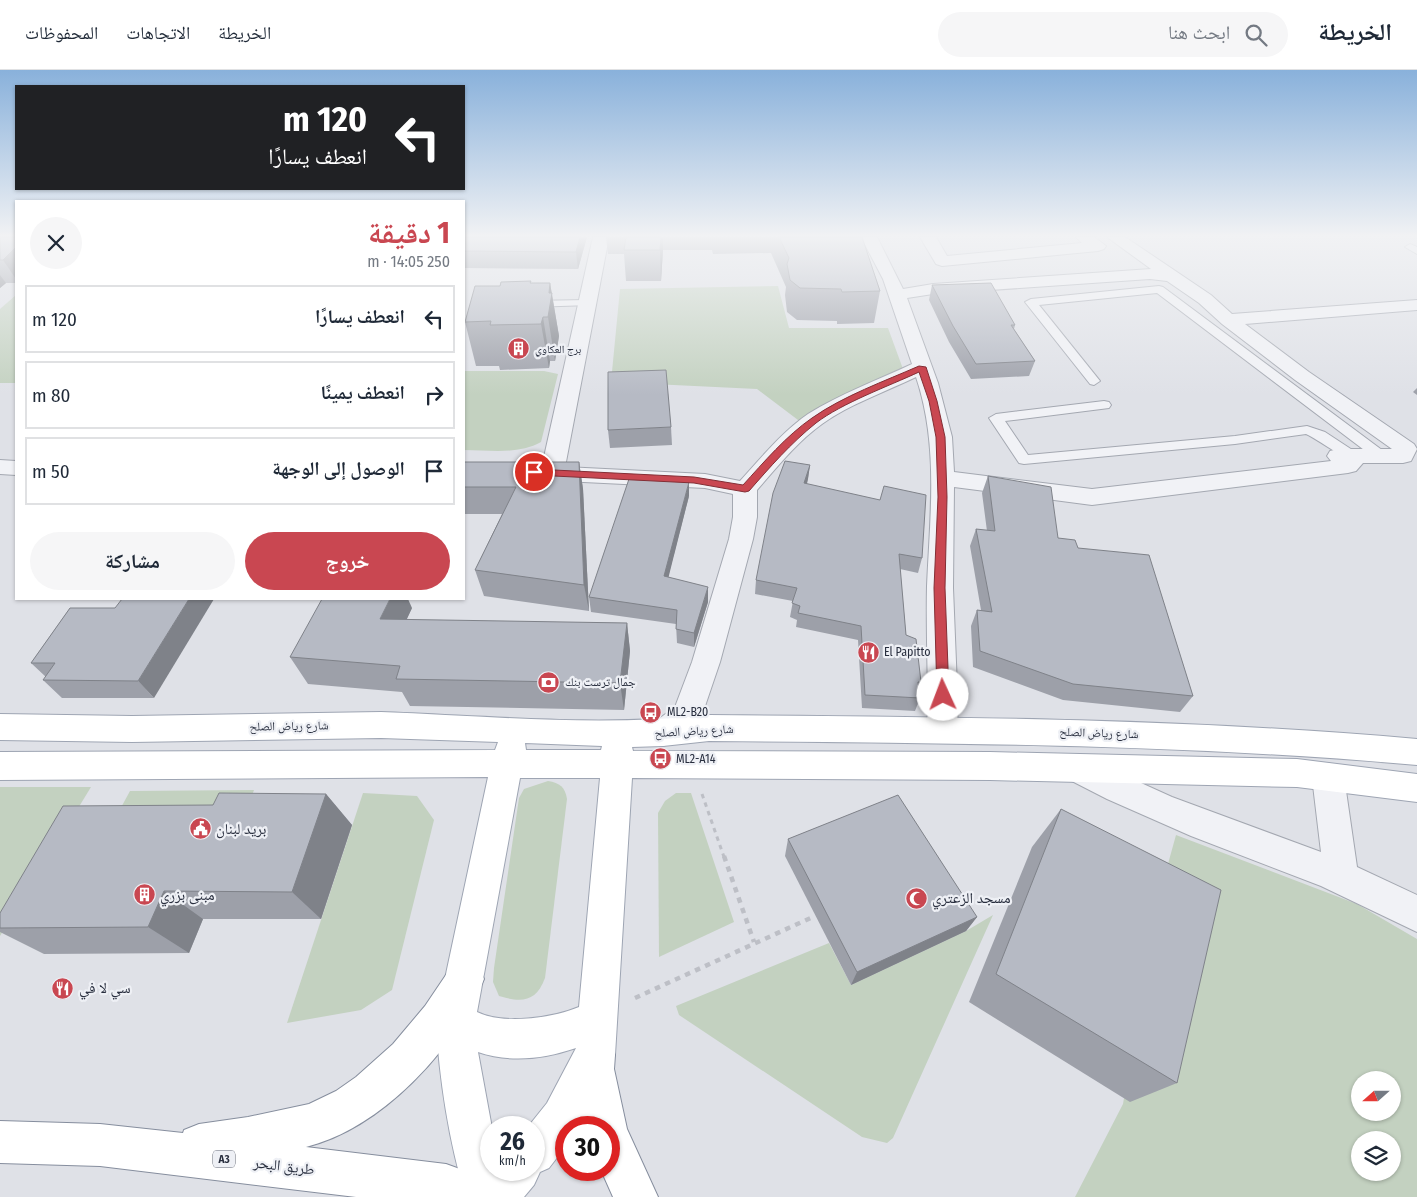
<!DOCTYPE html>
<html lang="ar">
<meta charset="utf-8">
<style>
body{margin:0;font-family:"Fira Sans Condensed","Noto Naskh Arabic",sans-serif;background:#f6f6f7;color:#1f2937;direction:rtl;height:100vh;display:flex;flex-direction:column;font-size:19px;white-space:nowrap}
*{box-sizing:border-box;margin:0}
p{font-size:16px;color:#747a83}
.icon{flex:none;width:28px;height:28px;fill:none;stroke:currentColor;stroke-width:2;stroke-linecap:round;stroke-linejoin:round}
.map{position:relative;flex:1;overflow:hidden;direction:ltr}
.sheet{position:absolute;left:15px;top:130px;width:450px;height:400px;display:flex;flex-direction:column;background:#fff;border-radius:0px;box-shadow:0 1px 4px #0004;direction:rtl}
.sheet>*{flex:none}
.hud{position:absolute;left:15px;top:15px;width:450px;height:105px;border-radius:0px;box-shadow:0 1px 4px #0004;direction:rtl;background:#202124;color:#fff;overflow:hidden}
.needle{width:32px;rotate:249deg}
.tools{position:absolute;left:1351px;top:1001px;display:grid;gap:10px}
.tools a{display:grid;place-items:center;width:50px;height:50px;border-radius:50%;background:#fff;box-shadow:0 1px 4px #0004;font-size:25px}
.speed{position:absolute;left:480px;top:1046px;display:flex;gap:10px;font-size:25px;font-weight:700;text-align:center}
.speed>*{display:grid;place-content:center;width:65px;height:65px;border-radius:50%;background:#fff;box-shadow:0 1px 4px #0004;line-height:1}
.speed small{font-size:12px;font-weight:400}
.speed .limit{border:8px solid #d22;background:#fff;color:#111}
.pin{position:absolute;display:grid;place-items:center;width:42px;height:42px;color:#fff;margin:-21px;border:2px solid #fff;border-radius:50%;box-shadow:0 1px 5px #0007}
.me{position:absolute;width:55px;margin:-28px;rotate:358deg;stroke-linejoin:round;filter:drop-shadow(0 0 4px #0008)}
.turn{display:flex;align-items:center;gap:18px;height:105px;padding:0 15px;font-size:22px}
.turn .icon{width:65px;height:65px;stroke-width:2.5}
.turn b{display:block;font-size:35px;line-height:42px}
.round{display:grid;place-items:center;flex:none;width:52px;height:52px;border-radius:26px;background:#f6f6f7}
.headline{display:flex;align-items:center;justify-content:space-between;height:85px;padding:0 15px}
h1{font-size:30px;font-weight:700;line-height:38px;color:#c94751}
.action{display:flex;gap:10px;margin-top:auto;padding:10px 15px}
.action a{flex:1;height:58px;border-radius:30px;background:#c94751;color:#fff;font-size:20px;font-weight:700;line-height:58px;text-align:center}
.action a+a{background:#f6f6f7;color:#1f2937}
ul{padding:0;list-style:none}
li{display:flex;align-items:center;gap:15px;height:68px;margin:0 10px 8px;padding:0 5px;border:2px solid #e0e1e3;border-radius:0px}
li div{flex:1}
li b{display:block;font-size:19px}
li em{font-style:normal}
header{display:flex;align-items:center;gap:30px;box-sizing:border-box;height:70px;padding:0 25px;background:#fff;border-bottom:1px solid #e0e1e3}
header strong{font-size:24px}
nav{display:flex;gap:28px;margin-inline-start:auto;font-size:18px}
.search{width:350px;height:45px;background:#f6f6f7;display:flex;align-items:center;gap:12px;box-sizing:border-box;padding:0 18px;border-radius:28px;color:#747a83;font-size:19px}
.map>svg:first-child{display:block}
.green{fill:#c3d1c0;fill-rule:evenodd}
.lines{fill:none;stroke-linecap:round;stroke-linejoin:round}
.lane-casing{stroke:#a4a8b1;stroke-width:2}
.street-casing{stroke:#a4a8b1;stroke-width:2}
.primary-casing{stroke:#9ea5b3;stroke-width:2}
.highway-casing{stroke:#868e9e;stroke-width:2}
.path-far1{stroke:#bdbfc6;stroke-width:3;stroke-dasharray:4.5 4.5;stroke-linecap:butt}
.path{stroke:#bdbfc6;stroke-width:4.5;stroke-dasharray:5.5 5.5;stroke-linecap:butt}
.lane{fill:#f1f2f6;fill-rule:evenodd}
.street{fill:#f1f2f6;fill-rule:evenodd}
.primary{fill:#fff;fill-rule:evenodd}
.highway{fill:#fff;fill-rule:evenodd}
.wall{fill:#9da0a9}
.shaded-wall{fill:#7f8289}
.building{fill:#b6bac4;stroke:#7f8289}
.route{fill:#c94751;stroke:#832e35}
.labels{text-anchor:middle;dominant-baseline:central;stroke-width:4.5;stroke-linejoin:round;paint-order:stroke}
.far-poi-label{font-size:11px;fill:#282e3e;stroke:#eef0f5;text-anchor:start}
.shield{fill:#eef0f5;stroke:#636875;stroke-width:1}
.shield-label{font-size:11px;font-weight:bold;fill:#282e3e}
.poi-label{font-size:12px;fill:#282e3e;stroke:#eef0f5;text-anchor:start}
.street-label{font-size:12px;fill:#282e3e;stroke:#eef0f5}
.near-poi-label{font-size:15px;fill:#282e3e;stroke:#eef0f5;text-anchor:start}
.near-street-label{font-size:15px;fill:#282e3e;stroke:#eef0f5}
</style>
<header>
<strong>الخريطة</strong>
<div class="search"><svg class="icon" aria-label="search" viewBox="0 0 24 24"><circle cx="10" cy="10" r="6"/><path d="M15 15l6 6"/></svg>ابحث هنا</div>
<nav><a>الخريطة</a><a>الاتجاهات</a><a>المحفوظات</a></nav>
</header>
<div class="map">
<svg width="1417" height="1127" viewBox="0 0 1417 1127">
<rect width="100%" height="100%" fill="#dfe1e7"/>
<g class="green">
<polygon points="778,216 789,258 888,258 903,299 802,353 757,319 611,312 620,219"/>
<polygon points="16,225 16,313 0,313 0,239"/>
<path d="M 464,301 L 544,301 L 558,304 L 541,372 C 518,385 489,380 464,380 Z"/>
<path d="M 548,711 C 560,713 565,717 567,729 L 545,908 C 536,932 522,933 499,926 L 493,912 L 494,898 L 519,728 L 524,719 Z"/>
<polygon points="0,717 91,717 0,866"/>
<polygon points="254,720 237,767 105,767 130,721"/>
<polygon points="363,723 417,726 434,750 392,920 361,940 287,953"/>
<polygon points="676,723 691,723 734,852 659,887 658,743 665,731"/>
<path d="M 1176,765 L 1357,834 L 1417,869 L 1417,1127 L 1075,1127 L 1123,1034 L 1158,830 ZM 1360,1010 L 1392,1010 L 1392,1042 L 1360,1042 ZM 1360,1070 L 1392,1070 L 1392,1102 L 1360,1102 Z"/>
<polygon points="993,845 893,1068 887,1073 862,1067 679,945 676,936 829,873 851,915 966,861"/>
</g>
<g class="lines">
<defs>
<g id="lane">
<polygon points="1410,174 1417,177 1417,184 1405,177"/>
<polygon points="1159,216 1163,217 1386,383 1388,386 1386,389 1376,389 1157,223 1039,235 1100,311 1094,315 1090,314 1025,232 1031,229"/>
<polygon points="587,230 593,233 591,235 530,237 524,234 530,231"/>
<path d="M 1104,331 L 1109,332 L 1111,335 L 1109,338 L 1005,351 L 1028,385 L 1235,366 L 1307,356 L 1325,362 L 1363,387 L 1361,390 C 1348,394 1320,370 1306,364 L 1235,374 L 1024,394 L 1019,393 L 989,348 L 996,344 Z"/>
</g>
<g id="street">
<path d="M 593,167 L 609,167 L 565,397 L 705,404 L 740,411 C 761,388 782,362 808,344 C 840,324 878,310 912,294 L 883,209 L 861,167 L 877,167 L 903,219 L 933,214 L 1151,199 L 1107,167 L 1125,167 L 1211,225 L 1232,244 L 1417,230 L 1417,240 L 1245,254 L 1309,302 L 1414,374 L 1417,379 L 1411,391 L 1403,393 L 1363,393 L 1356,401 L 1348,403 L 1092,435 L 954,417 L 953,518 L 958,642 L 956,660 L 952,669 L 941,673 L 930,669 L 926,660 L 928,642 C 928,600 926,558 927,516 C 930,446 939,375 916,307 C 885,322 850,334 822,354 C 797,372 777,397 757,420 L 757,447 L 753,469 L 720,592 L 702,645 L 698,654 L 674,672 L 663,676 L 652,672 L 648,663 L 652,654 L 675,637 L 692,592 L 729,469 L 733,447 L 733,424 L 705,418 L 543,410 L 535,408 L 532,403 L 535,398 L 542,396 ZM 1150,209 L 1167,211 L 1199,233 L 1222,254 L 1295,310 L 1392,379 L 1338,379 L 1330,381 L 1327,386 L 1331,391 L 1092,419 L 954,402 L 952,367 L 938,313 L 907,228 L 933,224 Z"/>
<polygon points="920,167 936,167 947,186 1082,173 1076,167 1094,167 1106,176 1104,179 1098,181 942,196 936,194"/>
<polygon points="0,390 16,391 16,405 0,404"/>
<polygon points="1077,684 1172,727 1321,782 1312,707 1317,697 1328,693 1339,697 1344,707 1357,797 1417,825 1417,862 1321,816 1191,766 1107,729 1066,708 1061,698 1066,688"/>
</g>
<path id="primary" d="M 381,642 C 490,646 600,657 709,645 C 945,647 1181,648 1417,669 L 1417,695 C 1181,674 945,673 709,671 L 663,676 L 632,677 L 633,681 L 990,682 L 1297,689 L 1417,704 L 1417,732 L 1297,717 L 990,710 L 632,708 L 615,985 L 580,1058 L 566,1058 L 566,1076 L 549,1098 L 540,1102 L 534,1115 L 524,1127 L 466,1127 C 449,1073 439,1007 436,951 L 488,707 L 0,710 L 0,682 L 495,680 L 498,672 L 381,668 L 132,672 L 0,670 L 0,644 L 132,646 ZM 525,673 L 602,676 L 601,680 L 526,680 ZM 520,708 L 600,708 L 579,937 C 553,948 503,955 477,942 ZM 576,978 L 547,1033 L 527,1058 L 534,1058 L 534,1100 L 491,1100 L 492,1058 L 478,982 C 510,993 544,989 576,978 Z"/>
<g id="highway">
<path d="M 465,890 L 478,896 L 484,909 C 454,980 382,1058 306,1077 L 446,1094 L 493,1111 L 499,1127 L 356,1127 L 100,1096 L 0,1093 L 0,1051 L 100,1054 L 183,1063 L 184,1060 L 199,1054 L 248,1047 L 309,1034 L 336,1021 L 356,1007 L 393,974 L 425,936 L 452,896 Z"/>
<path d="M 595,965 L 609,971 L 615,985 L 614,999 L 627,1059 L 658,1127 L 613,1127 L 601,1100 L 609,1100 L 609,1058 L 585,1058 C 579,1027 568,1001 581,971 Z"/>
</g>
</defs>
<use href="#lane" class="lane-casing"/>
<use href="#street" class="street-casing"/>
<use href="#primary" class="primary-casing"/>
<use href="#highway" class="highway-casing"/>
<polyline class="path-far1" points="702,724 724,787"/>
<g class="path">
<polyline points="724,786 754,872"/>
<polyline points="635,928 815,846"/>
</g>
<use href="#lane" class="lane"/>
<use href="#street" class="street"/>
<use href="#primary" class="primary"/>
<use href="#highway" class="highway"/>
</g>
<g class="wall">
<polygon points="0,167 16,167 16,213 6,213 0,218"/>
<polygon points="464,167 587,167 578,199 464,198"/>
<polygon points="606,167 862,167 880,221 874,253 837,254 837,251 797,250 787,242 785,225 786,217 771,183 713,184 712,180 663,180 661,211 626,211 624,184 608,184"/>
<polygon points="531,213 550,213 559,266 555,291 550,291 549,298 500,300 499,296 476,296 465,252 500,216"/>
<polygon points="932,215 1015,255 1014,259 1035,291 1029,306 971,309 949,272 929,230"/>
<polygon points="1417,318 1417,325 1413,322"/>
<polygon points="671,357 672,375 610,378 608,360"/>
<polygon points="464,392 579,392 583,419 589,541 484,526 475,500 502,444 464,444"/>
<polygon points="810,395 807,414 922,488 918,503 900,499 906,565 921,612 919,618 920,628 915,641 862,638 858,570 796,557 797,550 790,547 793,531 755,524 756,510"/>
<polygon points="988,406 1058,468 1078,478 1193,626 1180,642 1063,630 973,597 971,556 977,540 981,540 970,476 976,459 987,461 982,423"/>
<polygon points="689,426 668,507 708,532 694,577 677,573 676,554 591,542 589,527"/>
<polygon points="70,538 154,628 62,628 43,610 46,607 31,593"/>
<polygon points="412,538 406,550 627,553 630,581 624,640 410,636 402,622 308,614 290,587"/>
<polygon points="326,724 352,755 321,849 203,849 189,883 44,884 0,862 0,843 213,735"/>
<polygon points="1061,739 1177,1013 1130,1032 969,932 1032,777"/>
<polygon points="788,769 977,847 966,861 851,915 785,786"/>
</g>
<g class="shaded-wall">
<polygon points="580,167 587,167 578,199 576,182"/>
<polygon points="661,167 663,167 663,180 661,211 660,180"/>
<polygon points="16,177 16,209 3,190"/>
<polygon points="0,205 6,213 0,218"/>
<polygon points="550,213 559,266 555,291 548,247 549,223"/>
<polygon points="543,247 550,291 549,298 541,254"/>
<polygon points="579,392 583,419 589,541 584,515"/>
<polygon points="810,395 808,409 803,427 804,413"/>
<polygon points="689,412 689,426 665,521 664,506"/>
<polygon points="708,517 708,532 694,577 694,563"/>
<polygon points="189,529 214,529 154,628 138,611"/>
<polygon points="390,529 408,529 412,538 394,577 380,549"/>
<polygon points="627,553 630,581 624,640 620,613"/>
<polygon points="326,724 352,755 321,849 292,822"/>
<polygon points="164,821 203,849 189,883 148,857"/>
<polygon points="977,847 966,861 851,915 857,902"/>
</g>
<g class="building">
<polygon points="0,167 16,167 16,177 3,190 0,190"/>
<polygon points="464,167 580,167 576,182 464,181"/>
<polygon points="626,167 661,167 660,180 624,180"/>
<polygon points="779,167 862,167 880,221 842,222 841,219 800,218 790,210 787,194 789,188"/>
<polygon points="531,211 530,213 550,213 549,223 552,223 548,247 543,247 541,254 490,255 491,251 465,252 475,216 500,216 501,212"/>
<polygon points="991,213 1015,255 1011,255 1035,291 976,294 953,256 932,215"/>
<polygon points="666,300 671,357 608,360 608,302"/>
<polygon points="785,391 810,395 804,413 880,430 884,416 926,425 922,488 899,484 906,565 916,569 921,612 918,612 920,628 865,625 861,556 798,543 800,536 792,533 797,518 756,510 773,423"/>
<polygon points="464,392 579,392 584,515 475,500 516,417 464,417"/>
<polygon points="630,406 689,412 664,506 708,517 694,563 676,559 677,540 589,527"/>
<polygon points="988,406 1051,417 1058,468 1075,470 1078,478 1149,485 1193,626 1073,614 980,581 977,540 992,542 976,459 995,461"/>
<polygon points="122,529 189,529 138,611 43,610 55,593 31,593 70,538 115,538"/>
<polygon points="322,529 390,529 380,549 627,553 620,613 396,609 400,596 290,587"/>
<polygon points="219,723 326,724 292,822 164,821 148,857 0,858 0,843 63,736 213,735"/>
<polygon points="898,725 977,847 857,902 788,769"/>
<polygon points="1061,739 1221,820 1177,1013 996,904"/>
</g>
<linearGradient id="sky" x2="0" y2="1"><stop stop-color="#89b1db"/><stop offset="0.51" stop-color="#f1f2f4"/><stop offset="1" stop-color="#f1f2f4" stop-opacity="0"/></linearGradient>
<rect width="1417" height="325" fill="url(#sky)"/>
<path class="route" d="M 919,296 L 926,297 L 937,331 L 945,367 L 947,427 L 945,518 L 949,625 L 947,629 L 939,629 L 937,625 L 934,518 L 938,427 L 936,367 L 929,331 L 919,302 C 889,316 842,333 816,353 C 791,373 770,397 749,421 L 745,422 L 694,413 L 534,405 L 529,402 L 534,399 L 694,407 L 743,415 C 764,392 786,366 812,348 C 843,326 885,311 919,296 Z"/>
<defs>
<symbol id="building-disc" viewBox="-11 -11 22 22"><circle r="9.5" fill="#c94751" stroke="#eef0f5"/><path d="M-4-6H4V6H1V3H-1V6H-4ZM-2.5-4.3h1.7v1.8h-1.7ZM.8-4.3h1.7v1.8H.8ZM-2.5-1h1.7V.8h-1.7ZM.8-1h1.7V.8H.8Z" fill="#fff"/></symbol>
<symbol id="restaurant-disc" viewBox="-11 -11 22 22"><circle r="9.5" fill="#c94751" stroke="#eef0f5"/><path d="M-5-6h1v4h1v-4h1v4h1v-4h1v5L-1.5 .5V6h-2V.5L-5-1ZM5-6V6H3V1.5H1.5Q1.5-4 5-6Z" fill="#fff"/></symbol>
<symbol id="bank-disc" viewBox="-11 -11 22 22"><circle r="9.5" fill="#c94751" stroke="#eef0f5"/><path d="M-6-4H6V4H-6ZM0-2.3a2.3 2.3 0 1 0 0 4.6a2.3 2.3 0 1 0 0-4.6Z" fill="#fff"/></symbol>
<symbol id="bus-disc" viewBox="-11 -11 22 22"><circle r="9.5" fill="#c94751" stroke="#eef0f5"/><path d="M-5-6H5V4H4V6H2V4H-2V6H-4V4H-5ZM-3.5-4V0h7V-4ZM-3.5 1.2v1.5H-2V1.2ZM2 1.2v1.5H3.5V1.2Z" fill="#fff"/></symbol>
<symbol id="civic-disc" viewBox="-11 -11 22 22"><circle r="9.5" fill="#c94751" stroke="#eef0f5"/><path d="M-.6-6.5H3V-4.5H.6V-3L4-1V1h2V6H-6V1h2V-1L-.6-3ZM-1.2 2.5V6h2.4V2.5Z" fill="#fff"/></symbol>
<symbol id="mosque-disc" viewBox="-11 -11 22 22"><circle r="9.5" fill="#c94751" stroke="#eef0f5"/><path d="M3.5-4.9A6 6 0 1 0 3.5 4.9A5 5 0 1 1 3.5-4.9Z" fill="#fff"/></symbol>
</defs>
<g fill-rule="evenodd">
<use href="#building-disc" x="506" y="266" width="25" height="25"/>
<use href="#restaurant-disc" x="856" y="570" width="25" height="25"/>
<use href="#bank-disc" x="536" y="600" width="25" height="25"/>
<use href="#bus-disc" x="638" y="630" width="25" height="25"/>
<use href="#bus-disc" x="648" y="676" width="25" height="25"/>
<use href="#civic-disc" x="188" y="746" width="25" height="25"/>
<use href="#building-disc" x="132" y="812" width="25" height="25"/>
<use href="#mosque-disc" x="904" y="816" width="25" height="25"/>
<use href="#restaurant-disc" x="50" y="906" width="25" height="25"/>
</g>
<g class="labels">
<g class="far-poi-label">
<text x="535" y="279">برج العكاوي</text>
</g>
<rect class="shield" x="213" y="1080.5" width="22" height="17" rx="4"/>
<g class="shield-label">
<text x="224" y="1089">A3</text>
</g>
<g class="poi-label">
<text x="884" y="582">El Papitto</text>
<text x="565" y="612">جمّال ترست بنك</text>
<text x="667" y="642">ML2-B20</text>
<text x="676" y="689">ML2-A14</text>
</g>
<g class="street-label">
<text transform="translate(289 656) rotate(-1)">شارع رياض الصلح</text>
<text transform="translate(694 661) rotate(-3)">شارع رياض الصلح</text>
<text transform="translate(1099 663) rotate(2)">شارع رياض الصلح</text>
</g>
<g class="near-poi-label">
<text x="216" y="759">بريد لبنان</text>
<text x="160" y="825">مبنى بزري</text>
<text x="932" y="828">مسجد الزعتري</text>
<text x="79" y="918">سي لا في</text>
</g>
<g class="near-street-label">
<text transform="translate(284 1096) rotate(7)">طريق البحر</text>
</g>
</g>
</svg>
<div class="tools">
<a><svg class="needle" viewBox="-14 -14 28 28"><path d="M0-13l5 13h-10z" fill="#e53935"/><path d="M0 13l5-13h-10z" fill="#747a83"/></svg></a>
<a><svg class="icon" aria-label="layers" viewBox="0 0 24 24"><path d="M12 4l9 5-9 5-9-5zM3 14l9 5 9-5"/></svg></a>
</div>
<div class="speed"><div>26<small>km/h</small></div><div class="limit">30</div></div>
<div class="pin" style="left:534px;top:402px;background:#d93025"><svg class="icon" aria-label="arrive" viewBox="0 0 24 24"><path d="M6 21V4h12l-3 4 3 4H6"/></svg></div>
<svg class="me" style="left:943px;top:625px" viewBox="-20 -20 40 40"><circle r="19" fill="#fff"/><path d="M0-13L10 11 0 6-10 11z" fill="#c94751"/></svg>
<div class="hud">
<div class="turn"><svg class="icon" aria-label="left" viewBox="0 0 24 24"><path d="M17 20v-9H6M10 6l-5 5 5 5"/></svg><div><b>120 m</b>انعطف يسارًا</div></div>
</div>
<section class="sheet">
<div class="headline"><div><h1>1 دقيقة</h1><p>250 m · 14:05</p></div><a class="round"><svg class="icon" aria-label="close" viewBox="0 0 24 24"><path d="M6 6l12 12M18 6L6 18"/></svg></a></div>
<ul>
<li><svg class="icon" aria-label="left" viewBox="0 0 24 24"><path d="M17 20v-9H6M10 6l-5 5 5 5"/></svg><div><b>انعطف يسارًا</b></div><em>120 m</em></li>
<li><svg class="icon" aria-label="right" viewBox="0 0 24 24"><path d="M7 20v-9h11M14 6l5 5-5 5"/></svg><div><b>انعطف يمينًا</b></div><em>80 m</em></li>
<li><svg class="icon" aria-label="arrive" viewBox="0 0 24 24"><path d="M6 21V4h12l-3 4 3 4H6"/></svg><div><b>الوصول إلى الوجهة</b></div><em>50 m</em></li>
</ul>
<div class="action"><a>خروج</a><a>مشاركة</a></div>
</section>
</div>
